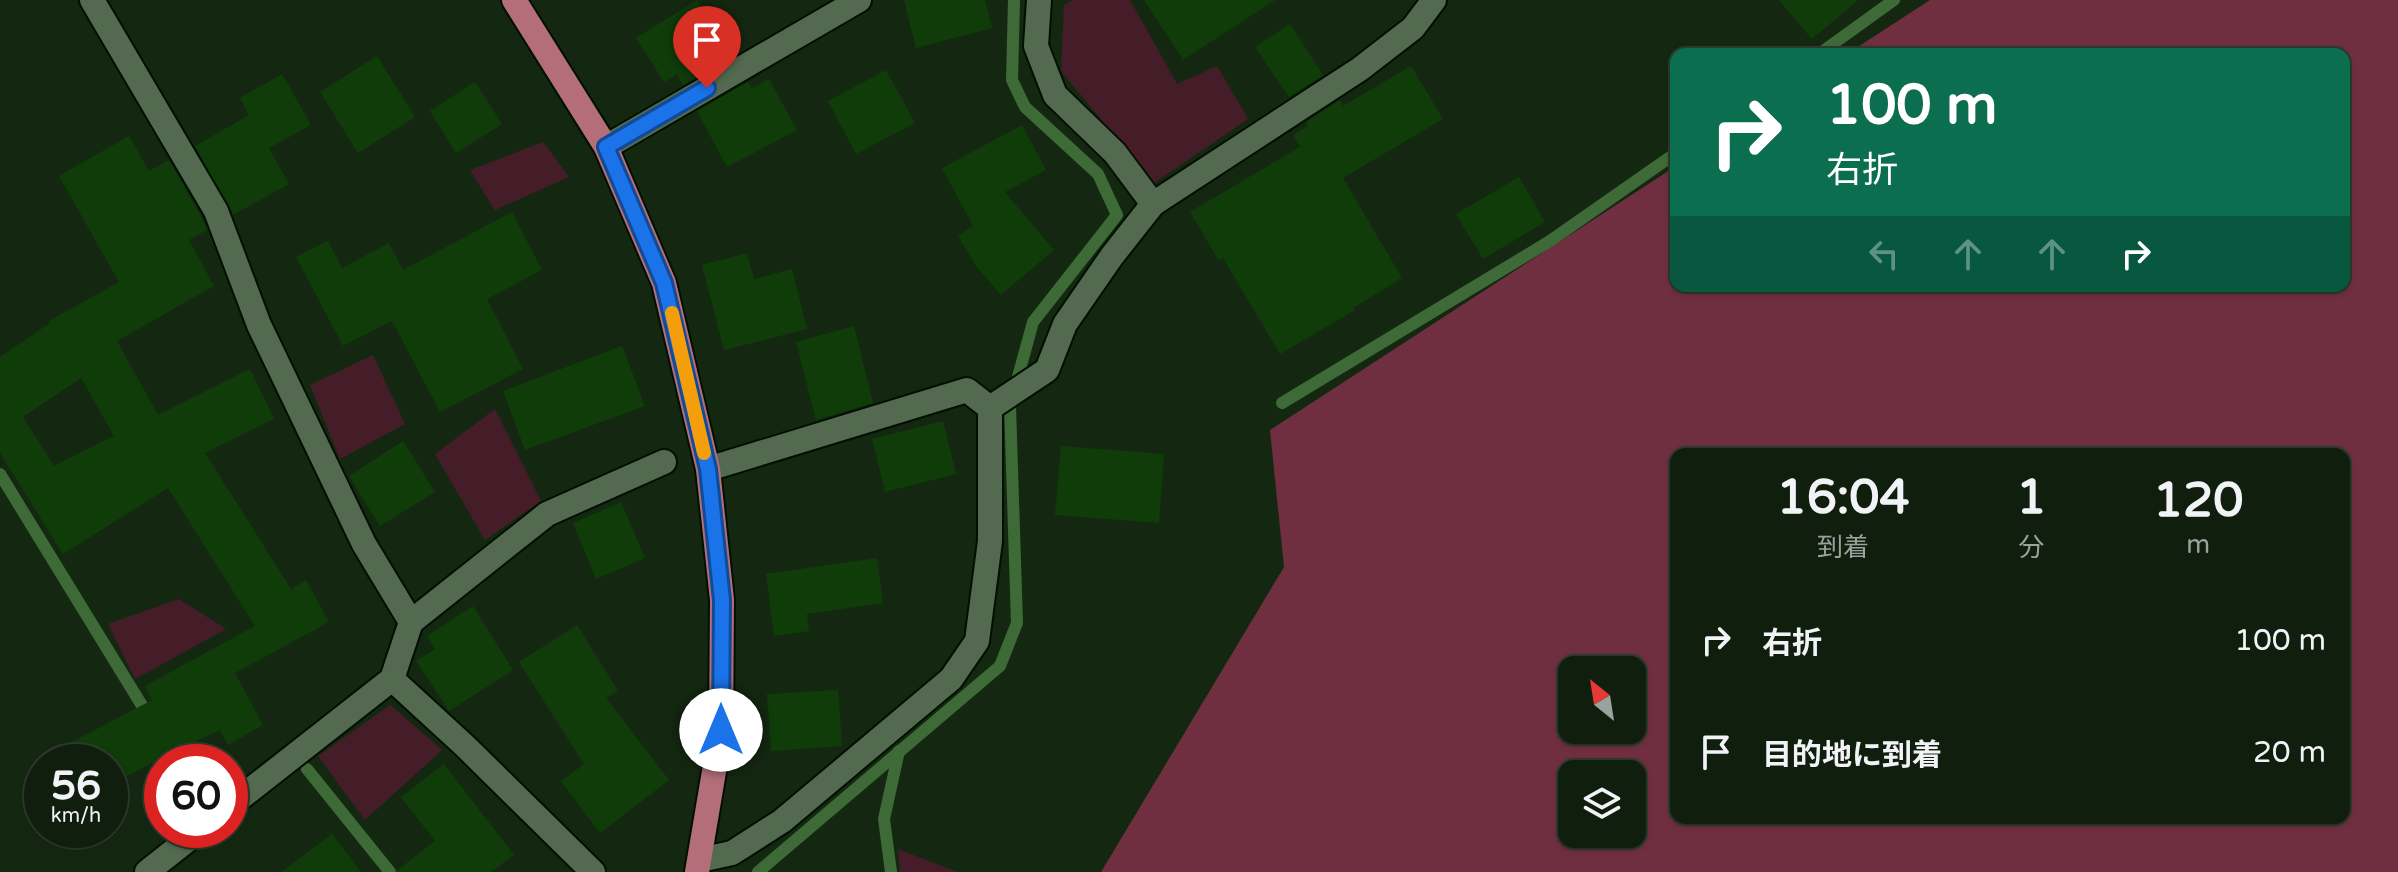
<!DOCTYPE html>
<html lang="ja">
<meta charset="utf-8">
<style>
body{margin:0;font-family:"Varela Round","Noto Sans JP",sans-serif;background:#182716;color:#f1f3f6;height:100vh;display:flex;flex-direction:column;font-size:30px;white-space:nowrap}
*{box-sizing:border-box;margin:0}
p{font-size:26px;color:#9ba29d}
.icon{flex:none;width:44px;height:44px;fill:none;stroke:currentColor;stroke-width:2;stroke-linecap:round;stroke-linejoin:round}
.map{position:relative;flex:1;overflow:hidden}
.details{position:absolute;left:1670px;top:448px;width:680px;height:376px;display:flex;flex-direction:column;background:#0f1e0d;border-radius:16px;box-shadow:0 2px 6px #0004,0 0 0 2px #2f3c2e}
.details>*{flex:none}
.top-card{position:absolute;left:1670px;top:48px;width:680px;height:244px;border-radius:16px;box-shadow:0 2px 6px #0004,0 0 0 2px #2f3c2e;background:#0b6e4f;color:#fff;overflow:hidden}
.needle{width:52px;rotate:330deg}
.controls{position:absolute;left:1558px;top:656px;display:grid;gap:16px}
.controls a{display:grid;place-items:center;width:88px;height:88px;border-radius:16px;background:#0f1e0d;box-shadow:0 2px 6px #0004,0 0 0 2px #2f3c2e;font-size:40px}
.speed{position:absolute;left:24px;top:744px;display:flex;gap:16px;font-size:40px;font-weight:700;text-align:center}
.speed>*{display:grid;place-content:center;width:104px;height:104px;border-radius:50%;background:#0f1e0d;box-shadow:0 2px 6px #0004,0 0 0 2px #2f3c2e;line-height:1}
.speed small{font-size:20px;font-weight:400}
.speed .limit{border:12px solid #d22;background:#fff;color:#111}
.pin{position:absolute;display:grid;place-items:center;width:68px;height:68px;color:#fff;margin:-82px -34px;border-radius:50% 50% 50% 0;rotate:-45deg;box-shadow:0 0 8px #0007}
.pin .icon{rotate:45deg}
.me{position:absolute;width:88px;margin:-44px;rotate:0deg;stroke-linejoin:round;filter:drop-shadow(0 0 6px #0008)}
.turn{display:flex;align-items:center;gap:28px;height:168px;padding:0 24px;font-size:36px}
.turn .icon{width:104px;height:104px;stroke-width:2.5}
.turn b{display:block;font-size:56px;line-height:68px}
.lanes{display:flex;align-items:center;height:76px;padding:0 24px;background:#0003;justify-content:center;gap:40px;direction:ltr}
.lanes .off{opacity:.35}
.eta{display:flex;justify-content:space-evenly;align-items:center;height:136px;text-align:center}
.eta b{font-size:48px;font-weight:700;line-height:56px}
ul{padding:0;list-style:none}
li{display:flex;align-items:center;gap:24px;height:112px;padding:0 24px}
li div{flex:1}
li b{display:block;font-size:30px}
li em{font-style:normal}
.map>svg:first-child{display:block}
.green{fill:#451d28}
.forest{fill:#6f2f41;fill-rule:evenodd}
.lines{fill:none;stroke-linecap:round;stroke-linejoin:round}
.stream{stroke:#3e6a38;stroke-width:12}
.building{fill:#0f3c09;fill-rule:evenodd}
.street-casing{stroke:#011000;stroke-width:28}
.primary-casing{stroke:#011000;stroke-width:28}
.street{stroke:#536a50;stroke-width:24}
.primary{stroke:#b36e79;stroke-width:24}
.route-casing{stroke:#114b97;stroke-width:20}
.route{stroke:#1a73e8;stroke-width:14}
.slow{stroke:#f59e0b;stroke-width:14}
</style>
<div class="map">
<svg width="2398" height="872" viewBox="0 0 2398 872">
<rect width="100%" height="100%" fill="#142811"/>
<g class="green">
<polygon points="1073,0 1130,0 1177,84 1217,66 1248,119 1154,183 1061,71 1064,5"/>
<polygon points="543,142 569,177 495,210 470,170"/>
<polygon points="373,355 405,424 340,459 310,385"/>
<polygon points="495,409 541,501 485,540 435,454"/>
<polygon points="179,599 226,629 135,679 108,624"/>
<polygon points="390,705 442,750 365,820 318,756"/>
<polygon points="898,849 957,872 900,872"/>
</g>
<path class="forest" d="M 1930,0 L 2398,0 L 2398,872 L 1101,872 L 1284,567 L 1270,430 L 1676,166 L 1676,286 L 2344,286 L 2344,54 L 1847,54 ZM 1676,454 L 2344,454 L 2344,818 L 1676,818 ZM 1572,670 L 1632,670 L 1632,730 L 1572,730 ZM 1572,774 L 1632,774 L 1632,834 L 1572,834 Z"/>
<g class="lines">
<g class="stream">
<polyline points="1819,54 1894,0"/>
<polyline points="1282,403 1550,241 1676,153"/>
<polyline points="0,474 149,717"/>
<polyline points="164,743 176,762"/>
<polyline points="307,769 390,872"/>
<polyline points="758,872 1000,666 1017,623 1010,406 1033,322 1117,215 1098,174 1025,107 1012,80 1014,0"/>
<polyline points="891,872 884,819 899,751"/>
</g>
</g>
<g class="building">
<polygon points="697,0 732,56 683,85 677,74 664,82 636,38"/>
<polygon points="904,0 985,0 992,28 916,48"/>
<polygon points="1144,0 1275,0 1183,60"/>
<polygon points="1779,0 1858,0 1812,39"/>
<polygon points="1290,24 1323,75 1289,97 1255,47"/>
<polygon points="377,56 415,117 358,153 320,92"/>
<polygon points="1411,66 1443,119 1343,178 1402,278 1353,308 1355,310 1280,354 1223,258 1219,261 1190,212 1300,147 1293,135 1308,126 1306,122 1340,100 1343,106"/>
<polygon points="886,70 915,123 856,154 828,101"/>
<polygon points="282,74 311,125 269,148 289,184 233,215 195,146 249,115 240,98"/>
<polygon points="769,79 797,130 727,167 697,111 748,82 752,88"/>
<polygon points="475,82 502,124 456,153 430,111"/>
<polygon points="1022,125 1046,170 1005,192 1054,250 1001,295 976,266 958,236 973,226 942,168"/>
<path d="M 129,136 L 149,171 L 169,160 L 202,218 L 207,230 L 189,240 L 214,286 L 117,341 L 158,415 L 250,369 L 274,419 L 205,453 L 291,589 L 306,580 L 329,622 L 235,673 L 263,725 L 228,745 L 220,730 L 110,784 L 110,762 L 34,762 L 152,700 L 145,686 L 255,626 L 168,488 L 63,554 L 0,453 L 0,357 L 50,323 L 49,321 L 119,282 L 59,176 ZM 81,378 L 114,436 L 54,466 L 23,417 Z"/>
<polygon points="1519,177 1545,222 1483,259 1456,214"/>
<polygon points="512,212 542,270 487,299 523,369 440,412 392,321 343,346 296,257 328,241 342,268 389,243 403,270"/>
<polygon points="747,253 754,279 792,269 807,329 724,350 702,265"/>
<polygon points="854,326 873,403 816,420 796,342"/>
<polygon points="622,346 645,406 525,450 503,391"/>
<polygon points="943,421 956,474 885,492 872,439"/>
<polygon points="403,441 435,492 380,526 349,476"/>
<polygon points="1061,446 1164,454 1159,523 1055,515"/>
<polygon points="621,502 645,558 596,579 573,523"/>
<polygon points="877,558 883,603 807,614 809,631 774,636 766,574"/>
<polygon points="473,606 513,670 449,711 416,661 435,649 427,636"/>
<polygon points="577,625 618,691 606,698 669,780 600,833 561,781 584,764 519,662"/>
<polygon points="838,690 842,746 771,751 767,694"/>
<polygon points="444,764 514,855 491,872 395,872 435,841 401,797"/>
<polygon points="332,834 361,872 281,872"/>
</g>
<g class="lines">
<defs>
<g id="street">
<polyline points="92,0 216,211 259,325 364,544 411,622 392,679 230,806"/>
<polyline points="1039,0 1036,46 1055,95 1115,153 1153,204"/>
<polyline points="606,147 859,0"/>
<polyline points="990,408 1047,370 1065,324 1112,256 1153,204 1360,69 1413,28 1434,0"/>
<polyline points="708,469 967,390 990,408"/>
<polyline points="411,622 547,514 664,462"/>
<polyline points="392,679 465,746 593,872"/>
<polyline points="700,860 732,853 782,821 951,679 977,641 990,541 990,408"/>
<polyline points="147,872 200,830"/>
</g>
<polyline id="primary" points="514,0 606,147 664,283 708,469 722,600 721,730 697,872"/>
</defs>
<use href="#street" class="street-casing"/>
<use href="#primary" class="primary-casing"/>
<use href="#street" class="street"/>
<use href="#primary" class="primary"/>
</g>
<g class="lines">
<defs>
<polyline id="route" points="707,88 606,147 664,283 708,469 722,600 721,730"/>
</defs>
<use href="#route" class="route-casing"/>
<use href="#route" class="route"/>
<polyline class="slow" points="672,313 704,453"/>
</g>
</svg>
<div class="controls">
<a><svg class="needle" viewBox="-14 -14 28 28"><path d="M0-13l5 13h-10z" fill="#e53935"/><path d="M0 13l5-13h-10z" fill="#9ba29d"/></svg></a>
<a><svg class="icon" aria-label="layers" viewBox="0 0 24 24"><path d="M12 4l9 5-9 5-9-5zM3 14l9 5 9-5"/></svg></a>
</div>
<div class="speed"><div>56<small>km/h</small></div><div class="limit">60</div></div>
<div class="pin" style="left:707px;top:88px;background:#d93025"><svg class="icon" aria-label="arrive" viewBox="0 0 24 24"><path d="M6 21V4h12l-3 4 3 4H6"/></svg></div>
<svg class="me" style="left:721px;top:730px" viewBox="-20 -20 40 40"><circle r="19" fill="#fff"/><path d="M0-13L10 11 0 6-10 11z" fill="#1a73e8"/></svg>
<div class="top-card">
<div class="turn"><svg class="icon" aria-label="right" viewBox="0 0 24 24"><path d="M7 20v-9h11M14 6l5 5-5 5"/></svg><div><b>100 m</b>右折</div></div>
<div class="lanes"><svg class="icon off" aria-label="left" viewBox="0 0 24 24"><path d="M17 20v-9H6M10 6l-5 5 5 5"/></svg><svg class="icon off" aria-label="ahead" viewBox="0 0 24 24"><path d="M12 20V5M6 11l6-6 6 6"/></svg><svg class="icon off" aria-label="ahead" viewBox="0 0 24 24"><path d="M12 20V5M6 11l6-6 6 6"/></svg><svg class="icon" aria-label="right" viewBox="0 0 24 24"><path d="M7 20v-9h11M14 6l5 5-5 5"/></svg></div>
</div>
<section class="details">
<div class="eta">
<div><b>16:04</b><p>到着</p></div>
<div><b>1</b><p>分</p></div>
<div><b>120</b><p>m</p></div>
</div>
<ul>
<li><svg class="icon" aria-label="right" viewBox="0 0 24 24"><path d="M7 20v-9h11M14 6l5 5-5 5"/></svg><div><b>右折</b></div><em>100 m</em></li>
<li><svg class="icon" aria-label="arrive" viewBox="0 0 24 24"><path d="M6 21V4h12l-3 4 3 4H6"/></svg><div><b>目的地に到着</b></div><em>20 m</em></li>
</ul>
</section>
</div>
